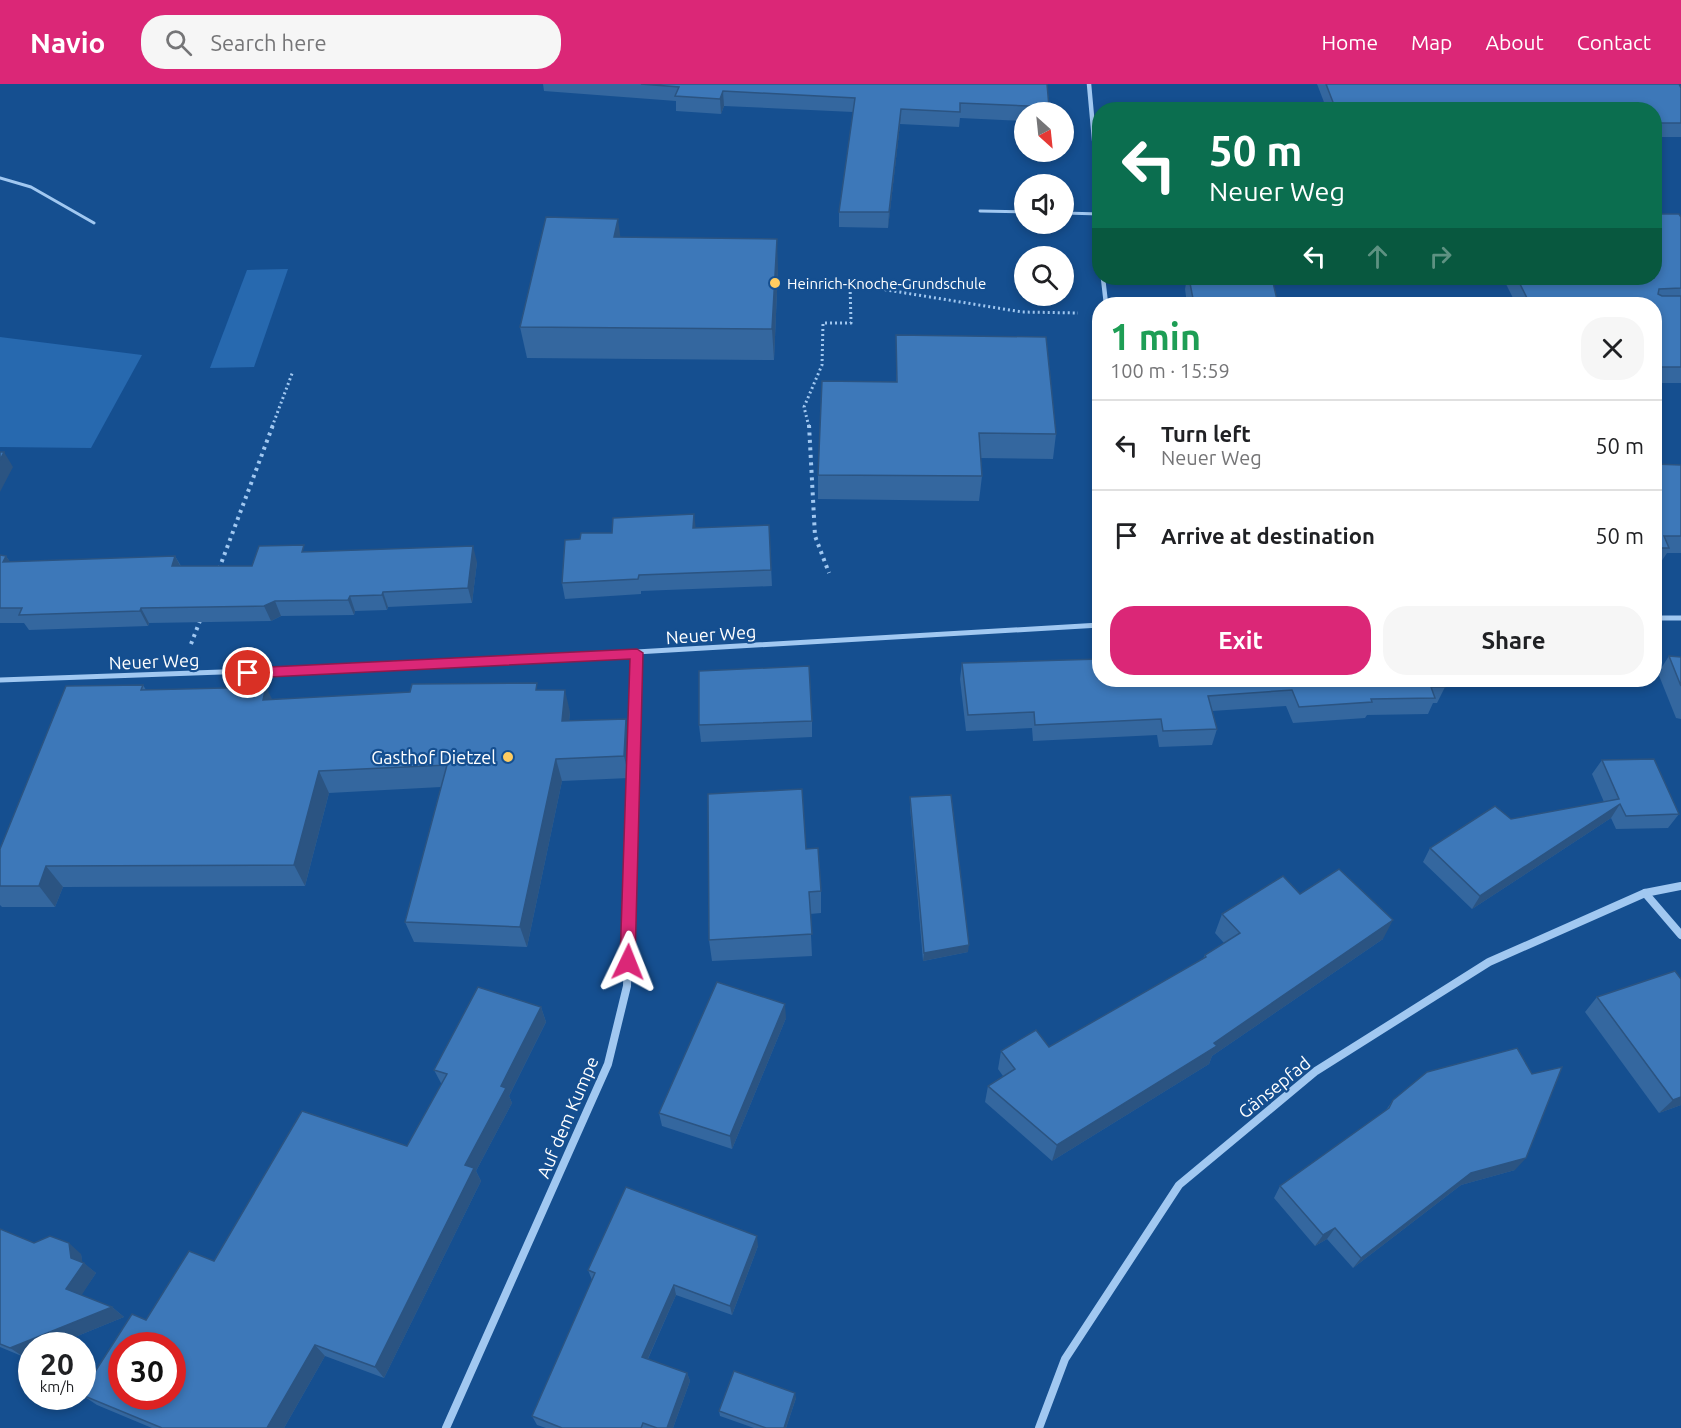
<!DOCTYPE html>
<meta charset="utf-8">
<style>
body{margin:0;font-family:Ubuntu,sans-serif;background:#f6f6f6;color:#202124;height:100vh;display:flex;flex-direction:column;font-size:22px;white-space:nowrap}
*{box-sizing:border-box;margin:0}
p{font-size:20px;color:#757577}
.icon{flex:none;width:33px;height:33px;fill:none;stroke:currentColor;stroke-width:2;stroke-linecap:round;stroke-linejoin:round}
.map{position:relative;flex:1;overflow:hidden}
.drawer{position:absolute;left:1092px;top:213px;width:570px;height:390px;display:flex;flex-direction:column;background:#fff;border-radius:24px;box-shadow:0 3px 9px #0003}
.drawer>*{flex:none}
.hud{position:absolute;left:1092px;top:18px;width:570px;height:183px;border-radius:24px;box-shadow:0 3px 9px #0003;background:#0b6e4f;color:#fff;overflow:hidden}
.needle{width:39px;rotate:153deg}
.tools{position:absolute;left:1014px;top:18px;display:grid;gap:12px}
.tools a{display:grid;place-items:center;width:60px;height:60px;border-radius:50%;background:#fff;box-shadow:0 3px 9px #0003;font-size:30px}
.speed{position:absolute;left:18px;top:1248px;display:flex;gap:12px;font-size:30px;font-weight:700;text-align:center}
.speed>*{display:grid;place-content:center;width:78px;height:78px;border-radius:50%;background:#fff;box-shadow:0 3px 9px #0003;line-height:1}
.speed small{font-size:15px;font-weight:400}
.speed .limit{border:9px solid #d22;background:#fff;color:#111}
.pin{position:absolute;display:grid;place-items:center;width:51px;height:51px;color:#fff;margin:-26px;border:3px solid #fff;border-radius:50%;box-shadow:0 2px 6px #0007}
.me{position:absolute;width:66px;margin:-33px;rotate:2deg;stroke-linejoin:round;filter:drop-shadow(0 0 4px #0008)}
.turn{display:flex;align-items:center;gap:21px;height:126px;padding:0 18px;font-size:27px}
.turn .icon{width:78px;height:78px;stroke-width:2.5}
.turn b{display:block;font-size:42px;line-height:51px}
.lanes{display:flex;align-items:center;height:57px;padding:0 18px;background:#0003;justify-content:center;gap:30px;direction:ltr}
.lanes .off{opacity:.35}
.round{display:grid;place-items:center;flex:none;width:63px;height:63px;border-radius:24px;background:#f6f6f6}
.summary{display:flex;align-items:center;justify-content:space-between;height:102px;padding:0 18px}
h1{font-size:36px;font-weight:700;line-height:45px;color:#1e9e55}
.primary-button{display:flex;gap:12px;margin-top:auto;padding:12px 18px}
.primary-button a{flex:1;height:69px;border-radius:24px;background:#db2777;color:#fff;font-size:24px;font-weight:700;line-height:69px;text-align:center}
.primary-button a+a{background:#f6f6f6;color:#202124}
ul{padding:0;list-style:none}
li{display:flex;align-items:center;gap:18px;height:90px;padding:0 18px;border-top:2px solid #e0e0e0}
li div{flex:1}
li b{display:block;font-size:22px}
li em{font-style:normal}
header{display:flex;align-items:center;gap:36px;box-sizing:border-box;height:84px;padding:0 30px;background:#db2777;color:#fff}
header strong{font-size:28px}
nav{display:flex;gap:33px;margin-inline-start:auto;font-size:21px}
.search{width:420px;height:54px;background:#f6f6f6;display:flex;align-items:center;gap:15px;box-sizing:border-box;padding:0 21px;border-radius:24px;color:#757577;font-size:22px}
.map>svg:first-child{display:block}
.green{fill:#2769af}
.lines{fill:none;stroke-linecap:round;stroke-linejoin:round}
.path-far1{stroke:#a1c8f1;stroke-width:3;stroke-dasharray:2 3;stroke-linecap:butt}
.path{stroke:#a1c8f1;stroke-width:4;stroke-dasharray:3 4.5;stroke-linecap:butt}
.service{stroke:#a1c8f1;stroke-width:3}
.minor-far2{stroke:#a1c8f1;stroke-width:4.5}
.minor-far1{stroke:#a1c8f1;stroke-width:5}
.minor{stroke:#a1c8f1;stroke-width:8}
.wall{fill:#34679f}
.shaded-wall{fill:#2b5482}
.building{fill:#3d78b9;stroke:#2b5482;stroke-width:1.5;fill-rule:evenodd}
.route{fill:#db2777;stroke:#8e194d;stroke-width:1.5}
.poi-dot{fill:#ffcc60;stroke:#154f90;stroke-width:2}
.labels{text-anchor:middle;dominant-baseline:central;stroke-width:4.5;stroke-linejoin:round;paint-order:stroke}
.far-poi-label{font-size:15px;fill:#fff;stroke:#154f90;text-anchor:start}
.street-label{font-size:18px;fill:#fff;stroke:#154f90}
.poi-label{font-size:18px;fill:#fff;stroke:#154f90;text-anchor:end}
</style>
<header>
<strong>Navio</strong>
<div class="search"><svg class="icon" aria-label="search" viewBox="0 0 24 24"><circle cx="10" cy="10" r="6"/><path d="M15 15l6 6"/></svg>Search here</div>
<nav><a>Home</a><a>Map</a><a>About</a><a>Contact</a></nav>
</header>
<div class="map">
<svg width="1681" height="1344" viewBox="0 0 1681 1344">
<rect width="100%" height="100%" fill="#154f90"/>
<g class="green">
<polygon points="288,185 254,283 210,284 247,186"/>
<polygon points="0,253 142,271 91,364 0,363"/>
</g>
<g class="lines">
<g class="path-far1">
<polyline points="788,199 850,200 851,239 823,239 822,281 804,323 809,343"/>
<polyline points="850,200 1022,228 1078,229"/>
<polyline points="272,343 293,287"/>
</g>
<g class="path">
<polyline points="809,341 815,452 829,489"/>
<polyline points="219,485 273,341"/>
<polyline points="191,560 201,534"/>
</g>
<g class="service">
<polyline points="0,94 31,103 94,139"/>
<polyline points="980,127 1024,128"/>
<polyline points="1064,129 1100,130"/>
</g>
<g class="minor-far2">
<polyline points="1089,0 1100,121"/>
<polyline points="1100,139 1100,153"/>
<polyline points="1103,194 1106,220"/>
</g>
<g class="minor-far1">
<polyline points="1654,534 1681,534"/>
<polyline points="0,596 413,581 1100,541"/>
<polyline points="631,782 637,569"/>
</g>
<g class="minor">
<polyline points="1645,809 1681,851"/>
<polyline points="446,1344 608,980 627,902 631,780"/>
<polyline points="1039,1344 1065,1275 1179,1101 1316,987 1489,878 1645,809 1681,802"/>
</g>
</g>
<g class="wall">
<polygon points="543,0 1047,0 1049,23 1048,28 1024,28 1024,37 960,34 959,43 900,40 888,144 839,143 839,128 853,28 724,22 721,30 676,27 676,17 544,7"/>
<polygon points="1317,0 1679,0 1681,4 1681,53 1654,53 1654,26 1327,26"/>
<polygon points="1681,133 1681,299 1654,299 1654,220 1516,220 1503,194 1654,194"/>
<polygon points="620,153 778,185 774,276 527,274 520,243"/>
<polygon points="1187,194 1272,194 1278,220 1187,220 1185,205"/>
<polygon points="896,251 1056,350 1053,375 980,374 982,392 979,417 818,415 818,391 896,298"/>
<polygon points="1654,380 1681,381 1681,469 1667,469 1659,481 1654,481"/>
<polygon points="769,441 772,502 641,507 641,510 565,515 562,499 580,455 612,449"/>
<polygon points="307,467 477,478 472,519 388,523 387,526 355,527 354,531 281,532 271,537 149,539 148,542 29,546 24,539 0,539 0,471 6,472 10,478 175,472 181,482 252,482"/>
<polygon points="1669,572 1681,573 1681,635 1676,634 1658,589"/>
<polygon points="962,579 1445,603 1437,619 1433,619 1428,630 1367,631 1365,634 1293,639 1286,622 1212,627 1217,645 1212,661 1159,663 1157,651 1033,657 1032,644 966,647 960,595"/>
<polygon points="143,601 146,606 272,615 539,606 570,628 569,637 630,658 629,694 562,697 527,863 414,858 405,838 441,703 329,709 305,802 63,803 55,823 2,823 0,821 0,765"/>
<polygon points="812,637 812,653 701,658 699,641"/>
<polygon points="1602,676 1679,730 1668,744 1616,745 1611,734 1472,825 1423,778 1430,764 1511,735 1604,718 1592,690"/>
<polygon points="910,713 968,868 923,877 910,722"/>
<polygon points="806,765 821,807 821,829 810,830 812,872 712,877 709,856"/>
<polygon points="1300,810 1383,855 1212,972 1209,980 1052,1077 985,1018 988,1002 1003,992 998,985 1001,967 1049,963 1203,875 1205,871 1224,859 1215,849 1222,830"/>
<polygon points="1597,913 1681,1021 1659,1029 1585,928"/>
<polygon points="541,923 546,938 509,1012 512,1019 476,1087 481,1097 384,1294 325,1272 284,1344 152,1344 97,1321 82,1311 146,1236 214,1177 407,1062 442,1001 434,986"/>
<polygon points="786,934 732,1065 662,1042 659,1029"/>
<polygon points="1393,1016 1515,1086 1461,1101 1353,1184 1327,1155 1315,1162 1274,1114 1280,1102 1386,1026"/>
<polygon points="0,1145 34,1159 81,1170 82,1178 96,1189 81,1211 112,1223 124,1233 53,1262 32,1262 32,1270 24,1273 0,1263"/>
<polygon points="758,1162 732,1231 676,1211 648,1275 687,1289 690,1297 673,1344 546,1344 537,1341 532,1332 592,1196 588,1186"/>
<polygon points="796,1314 786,1344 754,1344 720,1332 719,1327"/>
</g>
<g class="shaded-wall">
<polygon points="723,7 724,22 721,30 720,15"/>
<polygon points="901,25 900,40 888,144 889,128"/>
<polygon points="618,135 622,165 614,153"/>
<polygon points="777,155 778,185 774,276 772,245"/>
<polygon points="4,368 13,383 0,408 0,376"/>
<polygon points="694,430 696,446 693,444"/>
<polygon points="473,462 477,478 472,519 468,504"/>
<polygon points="6,472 16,487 3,478"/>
<polygon points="175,472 183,487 172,482"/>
<polygon points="383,508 388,523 387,526 382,511"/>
<polygon points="350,512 355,527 354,531 348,516"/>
<polygon points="275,517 281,532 271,537 264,522"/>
<polygon points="141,524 149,539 148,542 140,527"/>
<polygon points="266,603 277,625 263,616"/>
<polygon points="565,606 570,628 567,660 562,637"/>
<polygon points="626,635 630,658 629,694 624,672"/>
<polygon points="556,675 562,697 527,863 520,843"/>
<polygon points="319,687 329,709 305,802 294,781"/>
<polygon points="1620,720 1611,734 1472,825 1480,812"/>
<polygon points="46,782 63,803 55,823 39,802"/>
<polygon points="1393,836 1383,855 1212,972 1209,980 1052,1077 1057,1061 1214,959"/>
<polygon points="969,861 968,868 923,877 924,869"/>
<polygon points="785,920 786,934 732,1065 730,1052"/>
<polygon points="541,923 546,938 509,1012 512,1019 476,1087 481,1097 384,1294 375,1283 501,1002"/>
<polygon points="1681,1013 1681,1021 1659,1029 1673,1016"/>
<polygon points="1526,1074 1515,1086 1461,1101 1353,1184 1361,1174 1471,1089"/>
<polygon points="1335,1144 1327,1155 1315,1162 1323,1151"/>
<polygon points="757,1152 758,1162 732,1231 730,1222"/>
<polygon points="69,1159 81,1170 83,1181 84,1179 96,1189 79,1215 66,1205 71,1174"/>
<polygon points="674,1201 676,1211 645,1281 642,1273"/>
<polygon points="112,1223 124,1233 53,1262 32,1262 32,1270 24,1273 10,1264"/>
<polygon points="315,1261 325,1272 284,1344 267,1344"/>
<polygon points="687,1289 690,1297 673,1344 667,1344"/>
<polygon points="795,1309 796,1314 786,1344 784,1344"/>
</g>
<g class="building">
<polygon points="641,0 1047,0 1049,23 960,19 960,28 901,25 889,128 839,128 855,14 723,7 720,15 675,12 679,3"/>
<polygon points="1326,0 1679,0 1681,4 1681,39 1654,39 1654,26 1336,26"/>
<polygon points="1654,130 1679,130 1681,133 1681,204 1659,205 1658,210 1662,212 1681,212 1681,283 1654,283 1654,220 1530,220 1517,194 1654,194"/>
<polygon points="546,133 618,135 614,153 777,155 772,245 520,243"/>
<polygon points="1189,194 1272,194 1278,220 1194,220"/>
<polygon points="896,251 1046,253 1056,350 979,349 982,392 818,391 822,297 897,298"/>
<polygon points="0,368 4,368 0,376"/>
<polygon points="1654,380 1681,381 1681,452 1664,452 1669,464 1654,464"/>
<polygon points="694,430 693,444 769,441 771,486 639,491 638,495 562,499 565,456 580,455 581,449 612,449 613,434"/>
<polygon points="304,461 302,468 473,462 468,504 383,508 382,511 350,512 348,516 275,517 264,522 141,524 140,527 19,531 22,524 0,524 0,471 6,472 3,478 175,472 172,482 252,482 259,462"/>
<polygon points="1669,572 1681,573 1681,602"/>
<polygon points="1100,575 1100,596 1442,596 1445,603 1431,603 1435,614 1371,615 1372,618 1299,623 1292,606 1208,612 1217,645 1163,647 1161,635 1035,641 1034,628 968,631 962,579"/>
<polygon points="809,582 812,637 699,641 699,587"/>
<polygon points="537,599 536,606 565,606 562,637 626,635 624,672 556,675 520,843 405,838 447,681 319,687 294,781 46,782 39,802 0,802 0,765 66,602 143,601 141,606 266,603 263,616 410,608 412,600"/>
<polygon points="1654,675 1679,730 1626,732 1620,720 1480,812 1430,764 1495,722 1511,735 1619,715 1602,676"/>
<polygon points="802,705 806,765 818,764 821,807 809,808 812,850 709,856 708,710"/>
<polygon points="951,711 969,861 924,869 910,713"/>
<polygon points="1339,785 1393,836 1214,959 1217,962 1057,1061 988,1002 1015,985 1001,967 1036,946 1049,963 1206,873 1205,871 1240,849 1222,830 1283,792 1300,810"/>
<polygon points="1675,887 1681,895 1681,1013 1673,1016 1597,913"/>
<polygon points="717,898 785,920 730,1052 659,1029"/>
<path d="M 478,903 L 541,923 L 501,1002 L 506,1004 L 465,1081 L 474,1084 L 375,1283 L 315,1261 L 267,1344 L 162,1344 L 82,1311 L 82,1308 L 132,1230 L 146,1236 L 189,1167 L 214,1177 L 302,1027 L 407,1062 L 447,990 L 434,986 ZM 122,1262 L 172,1262 L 172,1312 L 122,1312 Z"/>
<polygon points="1517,964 1532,990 1562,983 1526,1074 1471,1089 1361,1174 1335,1144 1323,1151 1280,1102 1389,1024 1393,1016 1427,988"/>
<polygon points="626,1103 757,1152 730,1222 674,1201 642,1273 687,1289 667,1344 657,1344 643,1339 641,1344 562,1344 532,1332 595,1189 588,1186"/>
<polygon points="0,1145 34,1159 50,1152 69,1159 71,1174 84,1179 66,1205 112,1223 10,1264 0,1260"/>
<polygon points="734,1287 795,1309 784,1344 766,1344 719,1327"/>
</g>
<polygon class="route" points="637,565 643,569 635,878 633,882 628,884 622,882 620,878 630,575 248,594 241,589 248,584"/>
<g class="poi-dot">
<circle cx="775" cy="199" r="6"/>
<circle cx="508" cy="673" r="6"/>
</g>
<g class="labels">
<g class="far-poi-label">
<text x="787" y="199">Heinrich-Knoche-Grundschule</text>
</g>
<g class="street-label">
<text transform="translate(711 550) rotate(-4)">Neuer Weg</text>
<text transform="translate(154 577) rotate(-2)">Neuer Weg</text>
<text transform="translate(1274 1003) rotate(-39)">Gänsepfad</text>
<text transform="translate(567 1033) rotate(-67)">Auf dem Kumpe</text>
</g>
<g class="poi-label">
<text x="496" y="673">Gasthof Dietzel</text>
</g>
</g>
</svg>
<div class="tools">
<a><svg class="needle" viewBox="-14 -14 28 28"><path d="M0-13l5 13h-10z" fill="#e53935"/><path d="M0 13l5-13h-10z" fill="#757577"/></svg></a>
<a><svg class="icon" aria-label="sound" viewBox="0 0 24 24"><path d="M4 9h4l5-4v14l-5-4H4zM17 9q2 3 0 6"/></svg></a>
<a><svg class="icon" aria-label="search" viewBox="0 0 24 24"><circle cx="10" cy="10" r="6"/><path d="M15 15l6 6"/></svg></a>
</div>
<div class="speed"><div>20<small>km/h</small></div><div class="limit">30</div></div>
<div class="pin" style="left:248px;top:589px;background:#d93025"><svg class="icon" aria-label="arrive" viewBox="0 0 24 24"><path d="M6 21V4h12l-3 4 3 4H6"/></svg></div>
<svg class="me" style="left:628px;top:878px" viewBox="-20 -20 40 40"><path d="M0-17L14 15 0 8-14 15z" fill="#db2777" stroke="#fff" stroke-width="4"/></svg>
<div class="hud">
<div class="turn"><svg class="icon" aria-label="left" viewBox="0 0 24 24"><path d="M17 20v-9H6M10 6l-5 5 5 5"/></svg><div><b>50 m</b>Neuer Weg</div></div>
<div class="lanes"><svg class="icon" aria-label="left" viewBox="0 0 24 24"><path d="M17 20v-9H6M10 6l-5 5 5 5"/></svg><svg class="icon off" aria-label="ahead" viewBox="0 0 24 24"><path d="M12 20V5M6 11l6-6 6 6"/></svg><svg class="icon off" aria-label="right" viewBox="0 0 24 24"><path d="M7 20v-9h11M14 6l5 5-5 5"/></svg></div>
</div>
<section class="drawer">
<div class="summary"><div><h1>1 min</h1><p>100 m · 15:59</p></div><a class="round"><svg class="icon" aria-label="close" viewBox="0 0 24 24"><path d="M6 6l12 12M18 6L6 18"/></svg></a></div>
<ul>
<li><svg class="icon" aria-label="left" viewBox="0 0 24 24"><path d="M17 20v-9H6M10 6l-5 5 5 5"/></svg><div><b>Turn left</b><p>Neuer Weg</p></div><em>50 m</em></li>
<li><svg class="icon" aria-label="arrive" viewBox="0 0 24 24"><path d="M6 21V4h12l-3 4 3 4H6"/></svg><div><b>Arrive at destination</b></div><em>50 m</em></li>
</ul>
<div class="primary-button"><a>Exit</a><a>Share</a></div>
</section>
</div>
